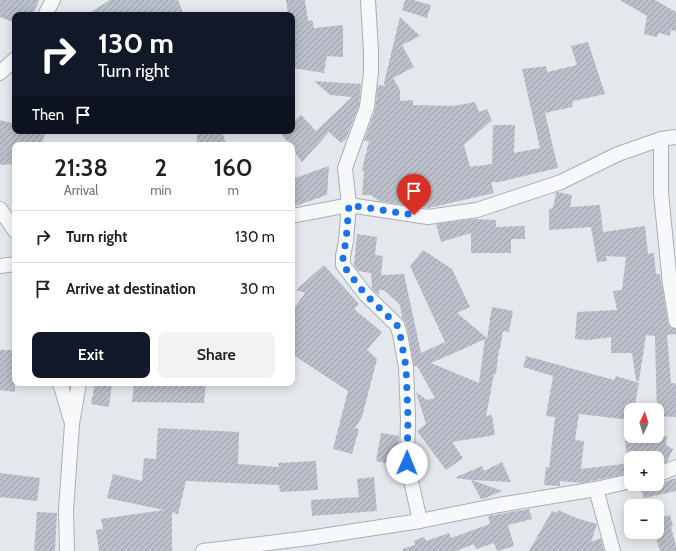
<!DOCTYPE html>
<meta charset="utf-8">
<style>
body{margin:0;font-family:Cabin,sans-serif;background:#f2f2f2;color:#202124;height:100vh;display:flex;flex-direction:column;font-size:15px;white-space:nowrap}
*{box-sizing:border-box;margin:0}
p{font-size:13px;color:#757577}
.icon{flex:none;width:22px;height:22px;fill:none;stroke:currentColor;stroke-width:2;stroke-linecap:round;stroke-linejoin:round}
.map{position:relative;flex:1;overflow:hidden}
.side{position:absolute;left:12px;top:142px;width:283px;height:244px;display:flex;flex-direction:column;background:#fff;border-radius:8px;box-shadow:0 2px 10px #0003}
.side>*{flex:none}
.hud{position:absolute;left:12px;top:12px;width:283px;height:122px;border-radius:8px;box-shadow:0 2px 10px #0003;background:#111827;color:#fff;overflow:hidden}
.needle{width:26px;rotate:4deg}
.controls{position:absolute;left:624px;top:403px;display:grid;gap:8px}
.controls a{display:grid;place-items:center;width:40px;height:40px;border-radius:8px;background:#fff;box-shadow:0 2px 10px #0003;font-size:20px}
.pin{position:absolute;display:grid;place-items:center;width:34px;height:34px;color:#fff;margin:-41px -17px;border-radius:50% 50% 50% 0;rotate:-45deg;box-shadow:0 0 4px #0007}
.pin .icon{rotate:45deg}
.me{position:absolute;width:44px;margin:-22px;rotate:1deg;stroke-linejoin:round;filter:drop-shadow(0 0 3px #0008)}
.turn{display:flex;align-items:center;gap:14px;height:84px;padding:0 20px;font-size:18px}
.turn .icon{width:52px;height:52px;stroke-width:2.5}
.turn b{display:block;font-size:28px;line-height:34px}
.then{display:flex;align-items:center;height:38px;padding:0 20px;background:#0003;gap:8px;font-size:15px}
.eta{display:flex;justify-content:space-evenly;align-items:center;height:68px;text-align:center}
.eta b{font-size:24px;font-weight:600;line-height:28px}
.cta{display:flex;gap:8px;margin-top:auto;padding:8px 20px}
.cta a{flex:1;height:46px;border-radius:8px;background:#111827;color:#fff;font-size:16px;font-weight:600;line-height:46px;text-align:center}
.cta a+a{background:#f2f2f2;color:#202124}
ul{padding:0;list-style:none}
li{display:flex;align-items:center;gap:12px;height:52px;padding:0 20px;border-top:1px solid #e0e0e0}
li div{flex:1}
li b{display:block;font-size:15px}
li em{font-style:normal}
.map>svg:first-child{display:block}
.building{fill:url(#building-hatch);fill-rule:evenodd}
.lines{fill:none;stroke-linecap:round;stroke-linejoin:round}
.minor-casing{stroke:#a9aeb7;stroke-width:16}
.minor{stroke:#f7f8fa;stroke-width:14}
.route{stroke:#1a73e8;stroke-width:7;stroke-dasharray:0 12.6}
</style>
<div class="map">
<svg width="676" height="551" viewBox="0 0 676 551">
<defs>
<pattern id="building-hatch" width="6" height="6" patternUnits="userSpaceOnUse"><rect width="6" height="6" fill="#bbc0ca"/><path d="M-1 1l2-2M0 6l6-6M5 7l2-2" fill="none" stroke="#989da6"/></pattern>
</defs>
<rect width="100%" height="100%" fill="#e4e7ec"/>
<g class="building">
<polygon points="0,0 39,0 33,15 15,15 15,23 0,17"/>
<polygon points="110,0 178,0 184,15 86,15"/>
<polygon points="286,0 305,0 308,21 312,20 314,28 343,25 343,57 327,56 324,73 292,68 292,15 288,15"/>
<polygon points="405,0 413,0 431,5 427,18 402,10"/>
<polygon points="620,0 655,0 676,12 676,31 671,30 670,36 659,33 657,37 644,34 647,16"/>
<polygon points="400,17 420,36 402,45 414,67 393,78 400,90 400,101 413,100 413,105 453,106 475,102 479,112 487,109 492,120 464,145 470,167 492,164 493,125 515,125 514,153 540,148 522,69 546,66 547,72 577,65 571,46 588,42 605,94 573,101 572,107 545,113 558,168 499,182 491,182 494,193 428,208 379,201 371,195 362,195 364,171 362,170 369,141 364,141 375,110 378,85 385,86 384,83"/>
<polygon points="314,81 361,84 359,105 346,139 341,143 329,132 302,162 292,148 292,145 290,145 279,131 292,131 292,123 301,115 316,131 352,97 330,95"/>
<polygon points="0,120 15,124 15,131 46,131 41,145 15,145 15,164 0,165"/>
<polygon points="203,131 222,131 226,145 197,145 197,135"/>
<polygon points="329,166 327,195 292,207 292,179"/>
<polygon points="557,192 572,195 570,207 600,205 603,232 645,226 648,254 654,253 656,274 660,274 668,323 670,327 676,329 676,334 667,335 671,383 676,384 676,417 657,416 655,336 646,335 639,381 636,381 632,353 611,353 611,337 588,340 575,339 577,312 617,310 613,291 622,290 626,257 606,256 607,261 597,262 591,227 549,230 549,209 553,208 556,193"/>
<polygon points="473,219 496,220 496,227 525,226 525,239 511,239 511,253 471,253 471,233 441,242 436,224"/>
<path d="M 357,234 L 377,237 L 375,255 L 383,256 L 381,275 L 404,274 L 421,353 L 445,342 L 410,266 L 423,250 L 452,269 L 470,307 L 457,313 L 487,338 L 492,307 L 513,311 L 509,332 L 503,331 L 500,349 L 499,349 L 496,374 L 494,374 L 486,416 L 492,415 L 495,435 L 452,442 L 463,458 L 446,470 L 417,431 L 426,424 L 416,392 L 427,400 L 435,398 L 417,366 L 414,366 L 408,332 L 405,322 L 402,318 L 400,305 L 384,290 L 379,290 L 379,295 L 372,289 L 371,273 L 358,271 L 354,265 ZM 485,339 L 479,383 L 431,363 L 461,350 Z"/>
<polygon points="324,265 359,304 354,309 382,332 367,350 377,359 362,417 355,428 359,429 352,454 333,449 348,391 292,354 292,311 305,293 296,290"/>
<polygon points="0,350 15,350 15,392 0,390"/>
<polygon points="526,356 614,380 616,376 639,383 634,410 631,410 631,420 579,414 575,440 584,441 581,469 631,463 631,473 582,483 560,481 560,486 544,485 546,467 549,468 555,417 546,416 553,376 523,367"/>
<polygon points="95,383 112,383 109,407 91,404"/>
<polygon points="134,383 206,383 204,403 132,402"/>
<polygon points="158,428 239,432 238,464 279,467 278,463 316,461 318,490 280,492 279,485 186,481 178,514 172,512 172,551 99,551 96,530 103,529 101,519 164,510 107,498 113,474 142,481 144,458 156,459"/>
<polygon points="381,433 399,436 395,465 376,461"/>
<polygon points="625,436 667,436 666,445 673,449 667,462 657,466 657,458 631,458 630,453 626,454"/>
<polygon points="502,462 511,482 472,480 502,491 483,499 481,499 471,480 454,478 482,466 484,471"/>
<polygon points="0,473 40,478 37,501 0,497"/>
<polygon points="374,477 377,511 312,516 311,500 359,497 357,479"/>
<polygon points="676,478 676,491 644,498 640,486 657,484"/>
<polygon points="529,509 532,519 508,525 514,546 497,551 494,543 476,549 474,544 456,551 403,551 402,549 415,545 414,541 424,537 426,541 449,533 451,538 490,524 488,516"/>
<polygon points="558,510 579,519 597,524 591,542 601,538 604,551 529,551 552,511 557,513"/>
<polygon points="37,512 57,513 55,551 34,551"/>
<polygon points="670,515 673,526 671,527 676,546 676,551 660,551 654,532 657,532 657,519"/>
</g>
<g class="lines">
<defs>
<g id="minor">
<polyline points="368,0 371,51 371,72 367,107 345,168 349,205 346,241 343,256 343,265 365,294 397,325 400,334 406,367 408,418 407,463 420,521"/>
<polyline points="45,15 53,0"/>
<polyline points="0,73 15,59"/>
<polyline points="661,139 661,193 670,284 676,321"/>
<polyline points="0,209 15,231"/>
<polyline points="292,216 349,205 428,217 477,210 561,182 618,154 661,139 676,137"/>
<polyline points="0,266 15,264"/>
<polyline points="60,383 71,420"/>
<polyline points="657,475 676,467"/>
<polyline points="596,489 613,551"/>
<polyline points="67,551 66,510 72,424 79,383"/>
<polyline points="203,551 309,538 420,521 499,505 596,489 631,481"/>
</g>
</defs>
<use href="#minor" class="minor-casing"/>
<use href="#minor" class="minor"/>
</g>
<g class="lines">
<polyline class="route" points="407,463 408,418 406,367 400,334 397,325 365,294 343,265 343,256 346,241 349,205 414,215"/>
</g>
</svg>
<div class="controls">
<a><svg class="needle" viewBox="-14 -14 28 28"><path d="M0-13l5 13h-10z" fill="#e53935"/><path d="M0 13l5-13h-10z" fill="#757577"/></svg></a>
<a>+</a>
<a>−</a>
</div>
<div class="pin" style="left:414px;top:215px;background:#d93025"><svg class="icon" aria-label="arrive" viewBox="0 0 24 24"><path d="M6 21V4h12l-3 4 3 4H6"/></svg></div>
<svg class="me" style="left:407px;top:463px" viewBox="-20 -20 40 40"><circle r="19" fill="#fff"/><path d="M0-13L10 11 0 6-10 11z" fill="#1a73e8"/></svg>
<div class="hud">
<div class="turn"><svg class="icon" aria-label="right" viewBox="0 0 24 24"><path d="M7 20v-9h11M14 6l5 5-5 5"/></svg><div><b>130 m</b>Turn right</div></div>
<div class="then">Then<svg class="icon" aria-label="arrive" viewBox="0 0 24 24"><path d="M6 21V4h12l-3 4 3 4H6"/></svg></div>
</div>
<section class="side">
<div class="eta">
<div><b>21:38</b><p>Arrival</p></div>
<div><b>2</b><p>min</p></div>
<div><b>160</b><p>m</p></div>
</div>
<ul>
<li><svg class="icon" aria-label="right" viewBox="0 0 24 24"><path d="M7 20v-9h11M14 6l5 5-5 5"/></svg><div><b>Turn right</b></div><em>130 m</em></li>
<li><svg class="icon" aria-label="arrive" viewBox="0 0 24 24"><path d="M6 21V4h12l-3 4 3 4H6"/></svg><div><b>Arrive at destination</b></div><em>30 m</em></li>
</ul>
<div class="cta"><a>Exit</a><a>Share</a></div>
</section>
</div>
